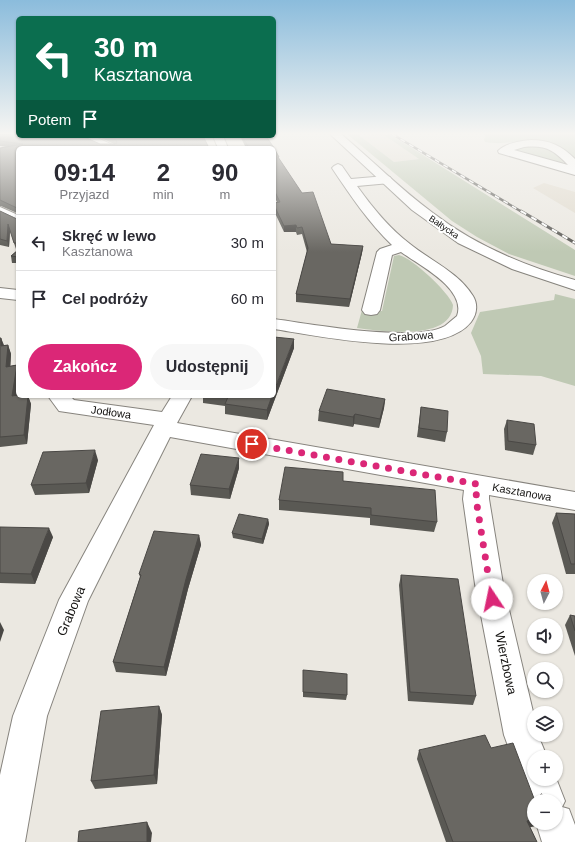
<!DOCTYPE html>
<html lang="pl">
<meta charset="utf-8">
<style>
body{margin:0;font-family:Arial,sans-serif;background:#f7f7f7;color:#2b2b33;height:100vh;display:flex;flex-direction:column;font-size:15px;white-space:nowrap}
*{box-sizing:border-box;margin:0}
p{font-size:13px;color:#7c7c81}
.icon{flex:none;width:22px;height:22px;fill:none;stroke:currentColor;stroke-width:2;stroke-linecap:round;stroke-linejoin:round}
.map{position:relative;flex:1;overflow:hidden}
.details{position:absolute;left:16px;top:146px;width:260px;height:252px;display:flex;flex-direction:column;background:#fff;border-radius:6px;box-shadow:0 1px 3px #0004}
.details>*{flex:none}
.top-card{position:absolute;left:16px;top:16px;width:260px;height:122px;border-radius:6px;box-shadow:0 1px 3px #0004;background:#0b6e4f;color:#fff;overflow:hidden}
.needle{width:26px;rotate:6deg}
.buttons{position:absolute;left:527px;top:574px;display:grid;gap:8px}
.buttons a{display:grid;place-items:center;width:36px;height:36px;border-radius:50%;background:#fff;box-shadow:0 1px 3px #0004;font-size:20px}
.pin{position:absolute;display:grid;place-items:center;width:34px;height:34px;color:#fff;margin:-17px;border:2px solid #fff;border-radius:50%;box-shadow:0 1px 4px #0007}
.me{position:absolute;width:44px;margin:-22px;rotate:349deg;stroke-linejoin:round;filter:drop-shadow(0 0 3px #0008)}
.turn{display:flex;align-items:center;gap:14px;height:84px;padding:0 12px;font-size:18px}
.turn .icon{width:52px;height:52px;stroke-width:2.5}
.turn b{display:block;font-size:28px;line-height:34px}
.then{display:flex;align-items:center;height:38px;padding:0 12px;background:#0003;gap:8px;font-size:15px}
.eta{display:flex;justify-content:space-evenly;align-items:center;height:68px;text-align:center}
.eta b{font-size:24px;font-weight:700;line-height:28px}
.primary-button{display:flex;gap:8px;margin-top:auto;padding:8px 12px}
.primary-button a{flex:1;height:46px;border-radius:24px;background:#db2777;color:#fff;font-size:16px;font-weight:700;line-height:46px;text-align:center}
.primary-button a+a{background:#f7f7f7;color:#2b2b33}
ul{padding:0;list-style:none}
li{display:flex;align-items:center;gap:12px;height:56px;padding:0 12px;border-top:1px solid #e1e1e2}
li div{flex:1}
li b{display:block;font-size:15px}
li em{font-style:normal}
.map>svg:first-child{display:block}
.built{fill:#e1dbce}
.green{fill:#bfc9b4}
.lines{fill:none;stroke-linecap:round;stroke-linejoin:round}
.minor-casing{stroke:#87847e;stroke-width:2}
.secondary-casing{stroke:#87847e;stroke-width:2}
.minor{fill:#fff;fill-rule:evenodd}
.secondary{fill:#fff;fill-rule:evenodd}
.rail-far1-casing{stroke:#595854;stroke-width:2.5}
.rail-casing{stroke:#595854;stroke-width:3}
.rail-far1{stroke:#fff;stroke-width:1.5;stroke-dasharray:5;stroke-linecap:butt}
.rail{stroke:#fff;stroke-width:2;stroke-dasharray:6;stroke-linecap:butt}
.wall{fill:#5a5954}
.shaded-wall{fill:#4a4845}
.building{fill:#696762;stroke:#4a4845}
.route{stroke:#db2777;stroke-width:7;stroke-dasharray:0 12.6}
.labels{text-anchor:middle;dominant-baseline:central;stroke-width:4;stroke-linejoin:round;paint-order:stroke}
.far-street-label{font-size:9px;fill:#141311;stroke:#fff}
.street-label{font-size:11px;fill:#141311;stroke:#fff}
.near-street-label{font-size:13px;fill:#141311;stroke:#fff}
</style>
<div class="map">
<svg width="575" height="842" viewBox="0 0 575 842">
<rect width="100%" height="100%" fill="#ebe8e1"/>
<g class="built">
<polygon points="383,134 419,159 394,162 360,136"/>
<polygon points="544,183 575,192 575,213 533,188"/>
</g>
<g class="green">
<polygon points="347,134 360,134 360,136 394,162 419,159 384,135 391,135 575,250 575,276 509,254 477,237 452,221"/>
<path d="M 486,134 L 575,134 L 575,158 C 560,146 544,142 525,142 C 510,141 502,145 485,142 L 484,140 Z"/>
<path d="M 522,146 C 542,146 550,147 564,162 L 562,164 L 519,152 L 517,150 Z"/>
<path d="M 399,255 C 412,258 449,292 453,305 C 452,342 380,331 357,328 L 362,310 L 382,311 L 394,256 Z"/>
<polygon points="555,294 575,299 575,386 541,376 483,374 481,356 471,333 480,312 554,300"/>
</g>
<g class="lines">
<defs>
<g id="minor">
<polygon points="79,136 93,136 115,146 116,148 102,148 80,138"/>
<polygon points="213,136 223,136 228,148 218,148"/>
<path d="M 531,140 C 550,140 562,146 575,159 L 575,175 L 499,153 L 498,151 C 505,143 521,141 531,140 ZM 524,147 C 545,145 553,149 568,165 L 514,150 Z"/>
<path d="M 338,164 L 342,166 L 351,179 L 386,176 L 390,177 L 392,180 L 390,183 L 357,186 C 372,207 389,228 410,244 C 431,261 458,272 473,296 C 478,304 477,314 471,322 C 439,362 319,336 274,329 L 274,319 C 310,324 415,343 445,326 C 449,323 453,319 457,316 C 467,289 419,265 401,252 L 392,255 L 380,310 L 377,314 L 371,315 L 365,314 L 362,310 L 377,252 L 380,249 L 392,245 C 369,223 350,195 332,168 L 334,166 Z"/>
<polygon points="0,207 18,215 18,224 0,216"/>
<polygon points="0,288 18,290 18,300 0,298"/>
<polygon points="48,396 70,396 74,400 162,412 172,396 192,396 177,423 575,492 575,510 489,495 489,499 503,584 534,716 534,735 538,735 547,757 534,757 534,779 556,778 565,801 562,807 569,809 575,825 575,842 542,842 536,823 556,823 556,801 534,801 534,815 533,814 504,735 475,584 463,499 464,490 170,437 88,601 47,716 25,842 0,842 0,775 13,716 59,600 154,425 59,411"/>
</g>
<path id="secondary" d="M 330,134 L 341,134 C 372,160 400,189 433,213 C 475,245 524,266 575,280 L 575,290 L 512,269 L 458,243 L 412,210 Z"/>
</defs>
<use href="#minor" class="minor-casing"/>
<use href="#secondary" class="secondary-casing"/>
<use href="#minor" class="minor"/>
<use href="#secondary" class="secondary"/>
<defs>
<polyline id="rail-far1" points="392,134 522,212"/>
<polyline id="rail" points="521,211 575,243"/>
</defs>
<use href="#rail-far1" class="rail-far1-casing"/>
<use href="#rail" class="rail-casing"/>
<use href="#rail-far1" class="rail-far1"/>
<use href="#rail" class="rail"/>
</g>
<g class="wall">
<polygon points="0,134 100,144 114,144 97,136 203,136 209,148 18,148 18,249 16,249 10,231 9,247 0,245 0,211 17,219 17,213 1,206 0,206 0,148 7,147 0,146"/>
<polygon points="240,136 266,136 274,148 246,148"/>
<polygon points="274,148 279,160 331,244 363,246 362,253 349,307 296,302 296,294 307,252 302,234 297,235 296,232 284,232 274,211 274,203 277,202 274,196"/>
<polygon points="18,250 18,263 12,263 11,256"/>
<polygon points="0,338 1,338 4,345 8,345 11,354 10,366 17,365 18,370 18,388 17,395 18,396 28,396 31,404 27,444 0,447"/>
<polygon points="294,339 294,348 267,420 225,414 225,406 203,403 203,396 274,396"/>
<polygon points="385,399 384,408 379,428 354,424 353,427 318,421 319,411"/>
<polygon points="421,407 447,432 445,442 417,437"/>
<polygon points="507,420 536,445 533,455 505,450 504,429"/>
<polygon points="239,458 239,468 230,499 191,495 190,485"/>
<polygon points="98,460 89,493 35,495 31,485"/>
<polygon points="343,481 437,522 434,532 370,525 370,518 279,510 279,500"/>
<polygon points="556,513 575,514 575,574 566,574 552,523"/>
<polygon points="268,519 269,524 263,544 233,538 232,533"/>
<polygon points="0,527 53,537 35,584 0,583"/>
<polygon points="199,535 201,545 188,589 166,676 116,672 113,662 140,577 139,574"/>
<polygon points="401,575 476,696 473,705 408,701 399,585"/>
<polygon points="570,615 575,616 575,656 565,625"/>
<polygon points="303,670 347,695 346,700 303,697"/>
<polygon points="159,706 162,715 157,784 95,789 91,781"/>
<polygon points="491,748 534,823 537,823 535,826 530,827 537,842 446,842 417,759 419,750"/>
<polygon points="541,794 546,801 536,801"/>
</g>
<g class="shaded-wall">
<polygon points="8,224 10,231 9,247 7,241"/>
<polygon points="296,225 296,232 284,232 284,226"/>
<polygon points="363,246 362,253 349,307 350,299"/>
<polygon points="1,338 4,347 1,346"/>
<polygon points="294,339 294,348 267,420 267,410 272,396 274,396 274,391"/>
<polygon points="8,345 11,354 10,376 6,367"/>
<polygon points="17,365 18,370 18,388 16,405 12,396"/>
<polygon points="28,396 31,404 27,444 24,435"/>
<polygon points="385,399 384,408 379,428 380,419"/>
<polygon points="355,414 354,424 353,427 353,417"/>
<polygon points="95,450 98,460 89,493 86,483"/>
<polygon points="239,458 239,468 230,499 229,489"/>
<polygon points="268,519 269,524 263,544 262,539"/>
<polygon points="49,528 53,537 35,584 31,574"/>
<polygon points="199,535 201,545 188,589 166,676 164,667 186,579"/>
<polygon points="0,622 4,630 0,642"/>
<polygon points="159,706 162,715 157,784 154,775"/>
<polygon points="534,819 534,823 537,823 535,826 522,829 527,821"/>
<polygon points="147,822 152,833 151,842 147,842"/>
</g>
<g class="building">
<polygon points="0,134 18,134 18,136 82,136 100,144 115,144 117,143 116,140 106,136 203,136 209,148 18,148 18,243 14,243 8,224 7,241 0,239 0,211 17,219 17,208 0,200 0,148 23,144 0,141"/>
<polygon points="242,136 266,136 274,148 249,148"/>
<polygon points="274,148 279,157 278,157 302,193 313,192 331,244 363,246 350,299 296,294 308,248 302,227 297,228 296,225 284,226 274,205 274,203 280,202 274,190"/>
<polygon points="18,250 18,257 11,256"/>
<polygon points="274,337 294,339 274,391"/>
<polygon points="0,338 1,338 1,346 8,345 6,367 17,365 12,396 18,395 18,396 28,396 24,435 0,437"/>
<polygon points="327,389 385,399 380,419 355,414 353,417 319,411"/>
<polygon points="219,396 272,396 267,410 225,404 228,397"/>
<polygon points="421,407 448,411 447,432 419,428"/>
<polygon points="507,420 534,424 536,445 508,441"/>
<polygon points="95,450 86,483 31,485 43,452"/>
<polygon points="201,454 239,458 229,489 190,485"/>
<polygon points="285,467 343,472 343,481 435,490 437,522 371,515 371,508 279,500"/>
<polygon points="556,513 575,514 575,564 571,564"/>
<polygon points="239,514 268,519 262,539 232,533"/>
<polygon points="0,527 49,528 31,574 0,573"/>
<polygon points="154,531 199,535 186,579 164,667 113,662 141,575 139,574"/>
<polygon points="401,575 458,579 476,696 410,692"/>
<polygon points="570,615 575,616 575,631"/>
<polygon points="303,670 347,674 347,695 303,692"/>
<polygon points="159,706 154,775 91,781 101,711"/>
<polygon points="485,735 491,748 513,743 535,801 534,801 534,819 527,821 537,842 453,842 419,750"/>
<polygon points="541,794 542,794 546,801 541,801"/>
<polygon points="147,822 147,842 78,842 79,831"/>
</g>
<linearGradient id="sky" x2="0" y2="1"><stop stop-color="#8bbcdc"/><stop offset="0.53" stop-color="#f6f5f2"/><stop offset="1" stop-color="#f6f5f2" stop-opacity="0"/></linearGradient>
<rect width="575" height="252" fill="url(#sky)"/>
<g class="lines">
<polyline class="route" points="252,444 477,484 476,499 492,599"/>
</g>
<g class="labels">
<g class="far-street-label">
<text transform="translate(444 227) rotate(34)">Bałtycka</text>
</g>
<g class="street-label">
<text transform="translate(411 336) rotate(-4)">Grabowa</text>
<text transform="translate(111 412) rotate(8)">Jodłowa</text>
<text transform="translate(522 492) rotate(10)">Kasztanowa</text>
</g>
<g class="near-street-label">
<text transform="translate(71 611) rotate(-67)">Grabowa</text>
<text transform="translate(506 663) rotate(78)">Wierzbowa</text>
</g>
</g>
</svg>
<div class="buttons">
<a><svg class="needle" viewBox="-14 -14 28 28"><path d="M0-13l5 13h-10z" fill="#e53935"/><path d="M0 13l5-13h-10z" fill="#7c7c81"/></svg></a>
<a><svg class="icon" aria-label="sound" viewBox="0 0 24 24"><path d="M4 9h4l5-4v14l-5-4H4zM17 9q2 3 0 6"/></svg></a>
<a><svg class="icon" aria-label="search" viewBox="0 0 24 24"><circle cx="10" cy="10" r="6"/><path d="M15 15l6 6"/></svg></a>
<a><svg class="icon" aria-label="layers" viewBox="0 0 24 24"><path d="M12 4l9 5-9 5-9-5zM3 14l9 5 9-5"/></svg></a>
<a>+</a>
<a>−</a>
</div>
<div class="pin" style="left:252px;top:444px;background:#d93025"><svg class="icon" aria-label="arrive" viewBox="0 0 24 24"><path d="M6 21V4h12l-3 4 3 4H6"/></svg></div>
<svg class="me" style="left:492px;top:599px" viewBox="-20 -20 40 40"><circle r="19" fill="#fff"/><path d="M0-13L10 11 0 6-10 11z" fill="#db2777"/></svg>
<div class="top-card">
<div class="turn"><svg class="icon" aria-label="left" viewBox="0 0 24 24"><path d="M17 20v-9H6M10 6l-5 5 5 5"/></svg><div><b>30 m</b>Kasztanowa</div></div>
<div class="then">Potem<svg class="icon" aria-label="arrive" viewBox="0 0 24 24"><path d="M6 21V4h12l-3 4 3 4H6"/></svg></div>
</div>
<section class="details">
<div class="eta">
<div><b>09:14</b><p>Przyjazd</p></div>
<div><b>2</b><p>min</p></div>
<div><b>90</b><p>m</p></div>
</div>
<ul>
<li><svg class="icon" aria-label="left" viewBox="0 0 24 24"><path d="M17 20v-9H6M10 6l-5 5 5 5"/></svg><div><b>Skręć w lewo</b><p>Kasztanowa</p></div><em>30 m</em></li>
<li><svg class="icon" aria-label="arrive" viewBox="0 0 24 24"><path d="M6 21V4h12l-3 4 3 4H6"/></svg><div><b>Cel podróży</b></div><em>60 m</em></li>
</ul>
<div class="primary-button"><a>Zakończ</a><a>Udostępnij</a></div>
</section>
</div>
